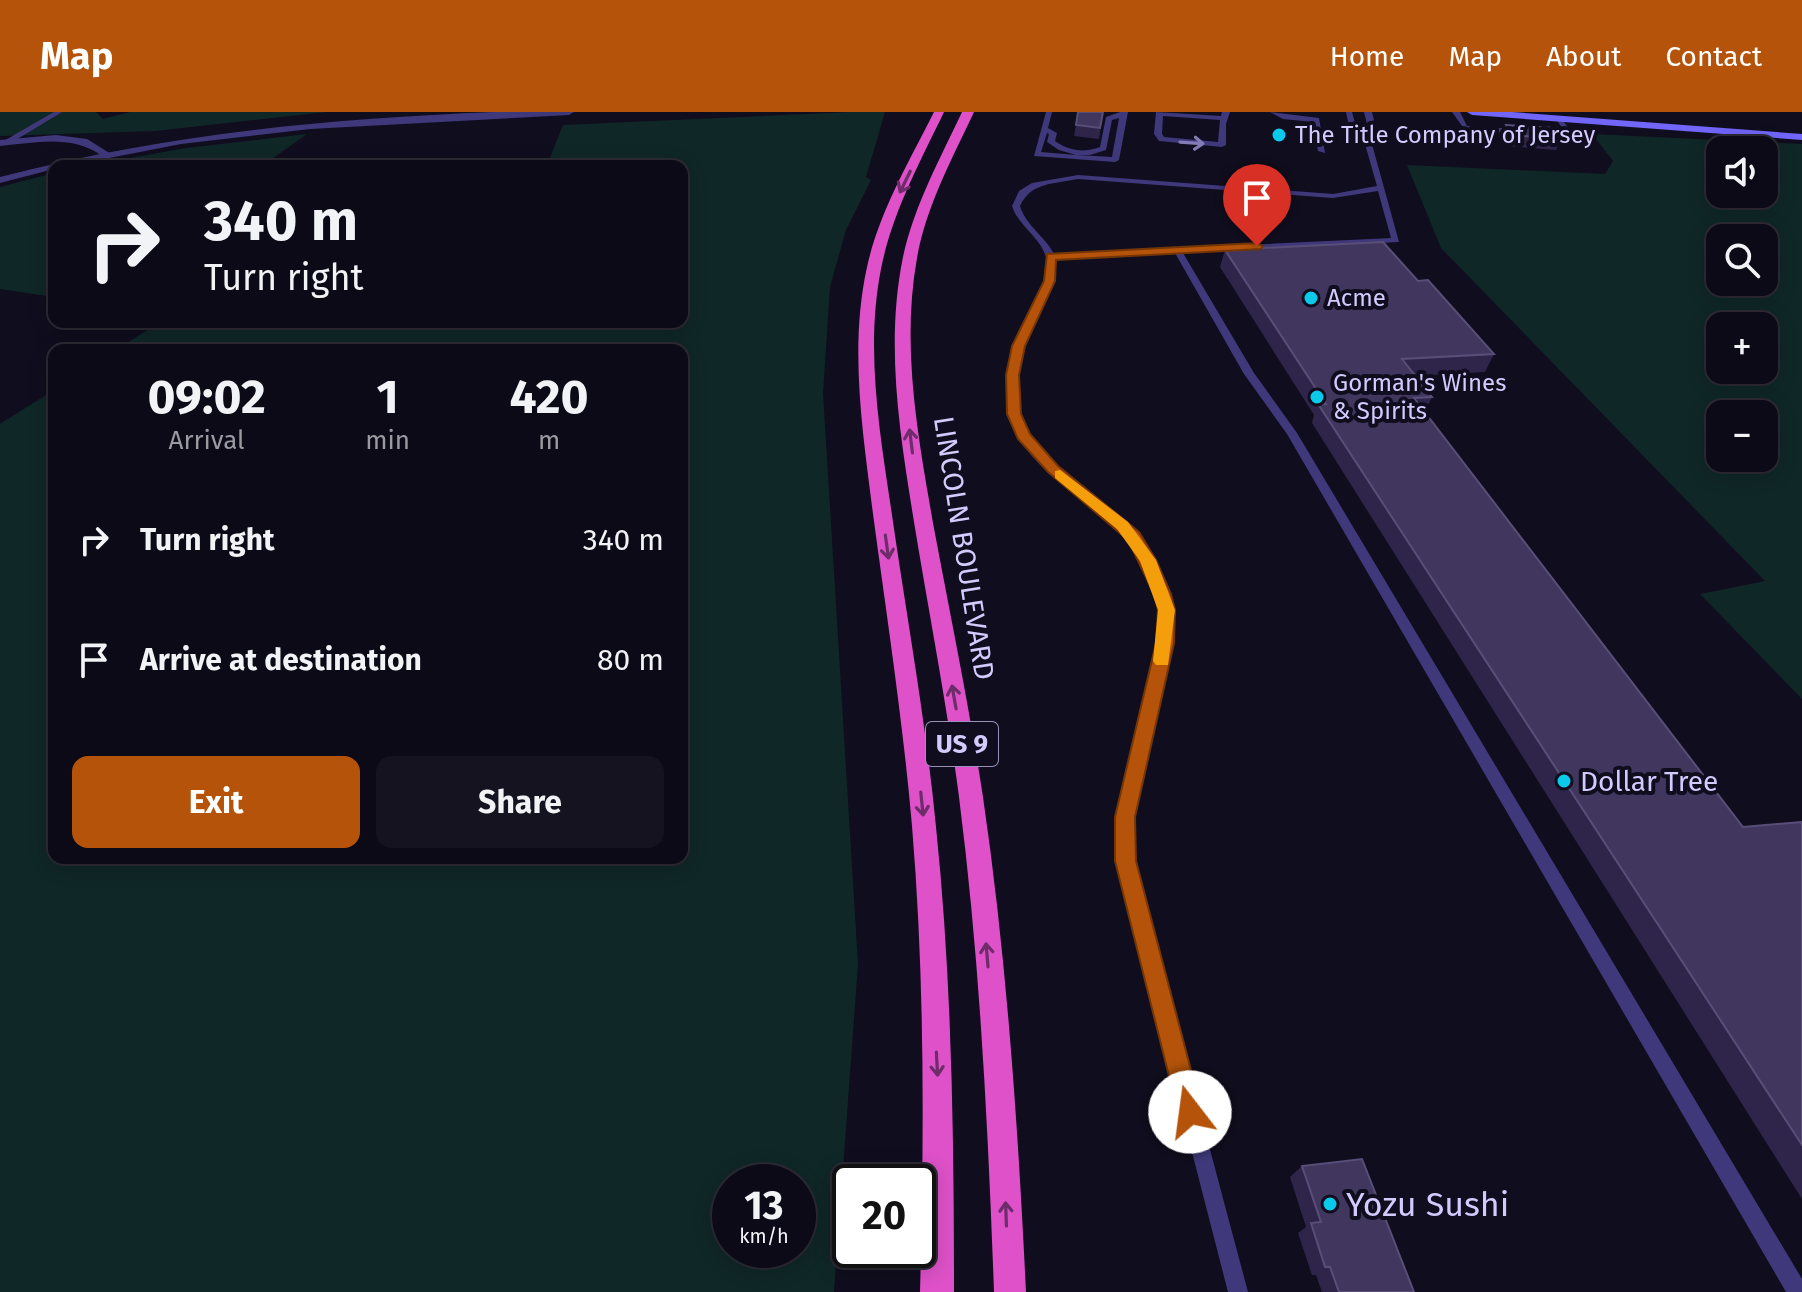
<!DOCTYPE html>
<meta charset="utf-8">
<style>
body{margin:0;font-family:"Fira Sans",sans-serif;background:#15131f;color:#f1f3f6;height:100vh;display:flex;flex-direction:column;font-size:30px;white-space:nowrap}
*{box-sizing:border-box;margin:0}
p{font-size:26px;color:#9a9aa1}
.icon{flex:none;width:44px;height:44px;fill:none;stroke:currentColor;stroke-width:2;stroke-linecap:round;stroke-linejoin:round}
.map{position:relative;flex:1;overflow:hidden}
.panel{position:absolute;left:48px;top:232px;width:640px;height:520px;display:flex;flex-direction:column;background:#0c0a16;border-radius:16px;box-shadow:0 4px 20px #0003,0 0 0 2px #2c2b35}
.panel>*{flex:none}
.top-card{position:absolute;left:48px;top:48px;width:640px;height:168px;border-radius:16px;box-shadow:0 4px 20px #0003,0 0 0 2px #2c2b35;background:#0c0a16;color:#f1f3f6;overflow:hidden}
.controls{position:absolute;left:1706px;top:24px;display:grid;gap:16px}
.controls a{display:grid;place-items:center;width:72px;height:72px;border-radius:16px;background:#0c0a16;box-shadow:0 4px 20px #0003,0 0 0 2px #2c2b35;font-size:40px}
.speed{position:absolute;left:712px;top:1052px;display:flex;gap:16px;font-size:40px;font-weight:700;text-align:center}
.speed>*{display:grid;place-content:center;width:104px;height:104px;border-radius:50%;background:#0c0a16;box-shadow:0 4px 20px #0003,0 0 0 2px #2c2b35;line-height:1}
.speed small{font-size:20px;font-weight:400}
.speed .limit{border:4px solid #111;border-radius:12px;background:#fff;color:#111}
.pin{position:absolute;display:grid;place-items:center;width:68px;height:68px;color:#fff;margin:-82px -34px;border-radius:50% 50% 50% 0;rotate:-45deg;box-shadow:0 0 8px #0007}
.pin .icon{rotate:45deg}
.me{position:absolute;width:88px;margin:-44px;rotate:345deg;stroke-linejoin:round;filter:drop-shadow(0 0 6px #0008)}
.turn{display:flex;align-items:center;gap:28px;height:168px;padding:0 24px;font-size:36px}
.turn .icon{width:104px;height:104px;stroke-width:2.5}
.turn b{display:block;font-size:56px;line-height:68px}
.eta{display:flex;justify-content:space-evenly;align-items:center;height:136px;text-align:center}
.eta b{font-size:48px;font-weight:700;line-height:56px}
.primary-button{display:flex;gap:16px;margin-top:auto;padding:16px 24px}
.primary-button a{flex:1;height:92px;border-radius:16px;background:#b45309;color:#fff;font-size:32px;font-weight:700;line-height:92px;text-align:center}
.primary-button a+a{background:#15131f;color:#f1f3f6}
ul{padding:0;list-style:none}
li{display:flex;align-items:center;gap:24px;height:120px;padding:0 24px}
li div{flex:1}
li b{display:block;font-size:30px}
li em{font-style:normal}
header{display:flex;align-items:center;gap:48px;box-sizing:border-box;height:112px;padding:0 40px;background:#b45309;color:#fff}
header strong{font-size:38px}
nav{display:flex;gap:44px;margin-inline-start:auto;font-size:28px}
.map>svg:first-child{display:block}
.green{fill:#102727;fill-rule:evenodd}
.lines{fill:none;stroke-linecap:round;stroke-linejoin:round}
.service{fill:#3f397b;fill-rule:evenodd}
.minor{fill:#3f397b;fill-rule:evenodd}
.tertiary{fill:#3f397b;fill-rule:evenodd}
.secondary{fill:#7166f9;fill-rule:evenodd}
.trunk{fill:#de51c8;fill-rule:evenodd}
.wall{fill:#2f254b}
.building{fill:#41375e;stroke:#584e77;stroke-width:2}
.oneway{stroke:#827bb6}
.oneway2{stroke:#6d2c6a}
.route{fill:#b45309;stroke:#753606;stroke-width:2}
.slow{fill:#f59e0b}
.poi-dot{fill:#09caeb;stroke:#100d1e;stroke-width:3}
.labels{text-anchor:middle;dominant-baseline:central;stroke-width:8;stroke-linejoin:round;paint-order:stroke}
.far-poi-label{font-size:24px;fill:#d3cbfd;stroke:#100d1e;text-anchor:start}
.shield{fill:#100d1e;stroke:#9892ba;stroke-width:2}
.shield-label{font-size:26px;font-weight:bold;fill:#d3cbfd}
.street-label{font-size:28px;fill:#d3cbfd;stroke:#100d1e}
.poi-label{font-size:28px;fill:#d3cbfd;stroke:#100d1e;text-anchor:start}
.near-poi-label{font-size:34px;fill:#d3cbfd;stroke:#100d1e;text-anchor:start}
</style>
<header>
<strong>Map</strong>
<nav><a>Home</a><a>Map</a><a>About</a><a>Contact</a></nav>
</header>
<div class="map">
<svg width="1802" height="1180" viewBox="0 0 1802 1180">
<rect width="100%" height="100%" fill="#100d1e"/>
<g class="green">
<polygon points="0,0 96,0 103,7 130,0 327,0 155,19 0,24"/>
<path d="M 852,0 L 885,0 L 866,65 L 871,68 L 846,118 L 830,175 L 823,281 L 858,852 L 834,1180 L 0,1180 L 0,312 L 54,278 L 54,746 L 682,746 L 682,238 L 116,238 L 160,210 L 682,210 L 682,54 L 543,54 L 549,48 L 563,13 ZM 798,1070 L 798,1138 L 730,1138 L 730,1070 Z"/>
<polygon points="307,22 262,54 85,54 186,36"/>
<path d="M 1592,22 L 1802,32 L 1802,587 L 1700,482 L 1765,469 L 1441,136 L 1407,53 L 1605,62 L 1613,49 ZM 1720,38 L 1764,38 L 1764,82 L 1720,82 ZM 1720,126 L 1764,126 L 1764,170 L 1720,170 ZM 1764,214 L 1764,258 L 1720,258 L 1720,214 ZM 1720,302 L 1764,302 L 1764,346 L 1720,346 Z"/>
<polygon points="54,61 54,185 0,177 0,75"/>
</g>
<g class="lines">
<g class="service">
<polygon points="54,0 62,0 9,32 2,30"/>
<path d="M 1046,0 L 1052,0 L 1048,16 L 1057,21 L 1055,29 C 1069,39 1084,41 1100,35 L 1106,5 L 1120,0 L 1128,0 L 1119,48 L 1115,50 L 1034,44 ZM 1119,6 L 1112,45 L 1077,43 L 1090,43 L 1106,38 L 1112,8 ZM 1047,21 L 1049,22 L 1047,30 L 1059,38 L 1076,43 L 1041,40 Z"/>
<path d="M 1156,0 L 1221,4 L 1222,0 L 1230,0 L 1226,12 L 1226,33 L 1222,35 L 1159,29 L 1154,22 ZM 1163,4 L 1220,8 L 1218,30 L 1164,25 L 1162,22 Z"/>
<polygon points="1270,0 1319,6 1325,41 1318,39 1313,10 1283,7"/>
<path d="M 1346,0 L 1352,0 L 1357,18 L 1366,21 L 1369,20 L 1364,0 L 1372,0 L 1377,21 L 1370,25 L 1399,130 L 1183,141 L 1254,261 L 1297,321 L 1802,1167 L 1802,1180 L 1786,1180 L 1287,322 L 1244,262 L 1175,141 L 1055,147 C 1058,165 1049,177 1042,193 C 1028,225 1011,261 1019,297 C 1035,374 1142,393 1165,469 C 1183,527 1160,584 1146,641 C 1138,677 1133,712 1133,749 L 1248,1180 L 1228,1180 L 1117,749 C 1117,714 1122,681 1130,647 C 1144,588 1171,528 1152,468 C 1129,394 1028,377 1009,300 C 999,262 1019,223 1035,189 C 1041,176 1049,165 1047,150 C 1044,127 1019,116 1012,94 L 1019,79 L 1032,71 L 1078,63 L 1333,82 L 1377,74 L 1363,25 L 1350,19 ZM 1078,67 L 1333,86 L 1378,79 L 1391,126 L 1054,142 C 1045,124 1026,114 1020,94 C 1031,70 1054,72 1078,67 Z"/>
<polygon points="1452,0 1460,0 1467,14 1565,20 1556,7 1560,5 1574,23 1570,25 1465,18"/>
</g>
<path class="minor" d="M 56,23 L 87,27 L 111,42 L 102,44 C 72,22 35,31 0,34 L 0,28 Z"/>
<path class="tertiary" d="M 494,0 L 574,0 L 569,3 L 310,17 L 181,32 L 68,54 L 54,54 L 54,57 L 0,71 L 0,65 C 166,22 323,7 494,0 Z"/>
<polygon class="secondary" points="1467,0 1512,0 1802,22 1802,28 1472,3"/>
<g class="trunk">
<path d="M 934,0 L 944,0 C 920,50 892,101 881,157 C 865,238 880,322 892,403 C 907,507 926,610 936,715 C 952,869 954,1025 954,1180 L 920,1180 C 924,1025 925,869 912,714 C 903,610 887,506 873,402 C 863,321 849,237 867,155 C 879,100 909,50 934,0 Z"/>
<path d="M 962,0 L 974,0 C 952,47 926,95 917,146 C 901,235 918,324 933,411 C 950,502 969,593 983,685 C 1007,849 1018,1015 1026,1180 L 994,1180 C 988,1015 980,849 959,685 C 947,593 929,502 914,410 C 900,323 885,233 903,145 C 914,94 940,47 962,0 Z"/>
</g>
</g>
<g class="wall">
<polygon points="1103,0 1099,27 1074,24 1076,13"/>
<polygon points="1506,13 1561,27 1556,38 1506,34 1501,23"/>
<polygon points="1225,138 1418,169 1494,242 1485,260 1416,264 1432,285 1425,300 1743,715 1802,710 1802,1087 1312,311 1314,303 1220,155"/>
<polygon points="1302,1054 1414,1180 1322,1180 1316,1163 1312,1163 1298,1121 1306,1115 1290,1065"/>
</g>
<g class="building">
<polygon points="1078,0 1103,0 1100,16 1076,13"/>
<polygon points="1506,13 1554,16 1561,27 1511,23"/>
<polygon points="1383,130 1418,169 1428,168 1494,242 1402,247 1432,285 1414,286 1743,715 1802,710 1802,1033 1318,292 1326,292 1225,138"/>
<polygon points="1362,1047 1414,1180 1339,1180 1330,1155 1325,1155 1311,1111 1321,1110 1302,1054"/>
</g>
<defs><path id="oneway-shaft" d="M-6 0H5M1.5-3L5.5 0L1.5 3" fill="none" stroke-width="1.6" stroke-linecap="round" stroke-linejoin="round" transform="scale(2)"/></defs>
<use class="oneway" href="#oneway-shaft" transform="translate(1192 31) rotate(4)"/>
<g class="oneway2">
<use href="#oneway-shaft" transform="translate(905 70) rotate(116)"/>
<use href="#oneway-shaft" transform="translate(911 329) rotate(-97)"/>
<use href="#oneway-shaft" transform="translate(887 435) rotate(82)"/>
<use href="#oneway-shaft" transform="translate(954 585) rotate(-100)"/>
<use href="#oneway-shaft" transform="translate(922 692) rotate(84)"/>
<use href="#oneway-shaft" transform="translate(987 843) rotate(-95)"/>
<use href="#oneway-shaft" transform="translate(937 952) rotate(87)"/>
<use href="#oneway-shaft" transform="translate(1006 1102) rotate(-92)"/>
</g>
<polygon class="route" points="1257,131 1263,134 1261,137 1056,148 1055,169 1025,234 1019,263 1021,302 1030,322 1058,354 1139,420 1156,448 1171,482 1175,498 1174,531 1135,705 1136,749 1202,1000 1198,1009 1190,1012 1181,1009 1178,1000 1115,749 1115,705 1156,531 1158,498 1154,482 1128,428 1048,360 1018,327 1007,302 1006,263 1012,234 1044,169 1047,142"/>
<polygon class="slow" points="1060,358 1128,410 1156,448 1175,498 1168,553 1156,553 1153,549 1158,498 1140,449 1117,417 1055,366 1055,359"/>
<g class="poi-dot">
<circle cx="1279" cy="23" r="8"/>
<circle cx="1311" cy="186" r="8"/>
<circle cx="1317" cy="285" r="8"/>
<circle cx="1564" cy="669" r="8"/>
<circle cx="1330" cy="1092" r="8"/>
</g>
<g class="labels">
<g class="far-poi-label">
<text x="1295" y="23">The Title Company of Jersey</text>
<text x="1327" y="186">Acme</text>
<text x="1333" y="271">Gorman's Wines<tspan x="1333" dy="28">&amp; Spirits</tspan></text>
</g>
<rect class="shield" x="926" y="610" width="72" height="44" rx="6"/>
<g class="shield-label">
<text x="962" y="632">US 9</text>
</g>
<g class="street-label">
<text transform="translate(964 436) rotate(81)">LINCOLN BOULEVARD</text>
</g>
<g class="poi-label">
<text x="1580" y="669">Dollar Tree</text>
</g>
<g class="near-poi-label">
<text x="1346" y="1092">Yozu Sushi</text>
</g>
</g>
</svg>
<div class="controls">
<a><svg class="icon" aria-label="sound" viewBox="0 0 24 24"><path d="M4 9h4l5-4v14l-5-4H4zM17 9q2 3 0 6"/></svg></a>
<a><svg class="icon" aria-label="search" viewBox="0 0 24 24"><circle cx="10" cy="10" r="6"/><path d="M15 15l6 6"/></svg></a>
<a>+</a>
<a>−</a>
</div>
<div class="speed"><div>13<small>km/h</small></div><div class="limit">20</div></div>
<div class="pin" style="left:1257px;top:134px;background:#d93025"><svg class="icon" aria-label="arrive" viewBox="0 0 24 24"><path d="M6 21V4h12l-3 4 3 4H6"/></svg></div>
<svg class="me" style="left:1190px;top:1000px" viewBox="-20 -20 40 40"><circle r="19" fill="#fff"/><path d="M0-13L10 11 0 6-10 11z" fill="#b45309"/></svg>
<div class="top-card">
<div class="turn"><svg class="icon" aria-label="right" viewBox="0 0 24 24"><path d="M7 20v-9h11M14 6l5 5-5 5"/></svg><div><b>340 m</b>Turn right</div></div>
</div>
<section class="panel">
<div class="eta">
<div><b>09:02</b><p>Arrival</p></div>
<div><b>1</b><p>min</p></div>
<div><b>420</b><p>m</p></div>
</div>
<ul>
<li><svg class="icon" aria-label="right" viewBox="0 0 24 24"><path d="M7 20v-9h11M14 6l5 5-5 5"/></svg><div><b>Turn right</b></div><em>340 m</em></li>
<li><svg class="icon" aria-label="arrive" viewBox="0 0 24 24"><path d="M6 21V4h12l-3 4 3 4H6"/></svg><div><b>Arrive at destination</b></div><em>80 m</em></li>
</ul>
<div class="primary-button"><a>Exit</a><a>Share</a></div>
</section>
</div>
